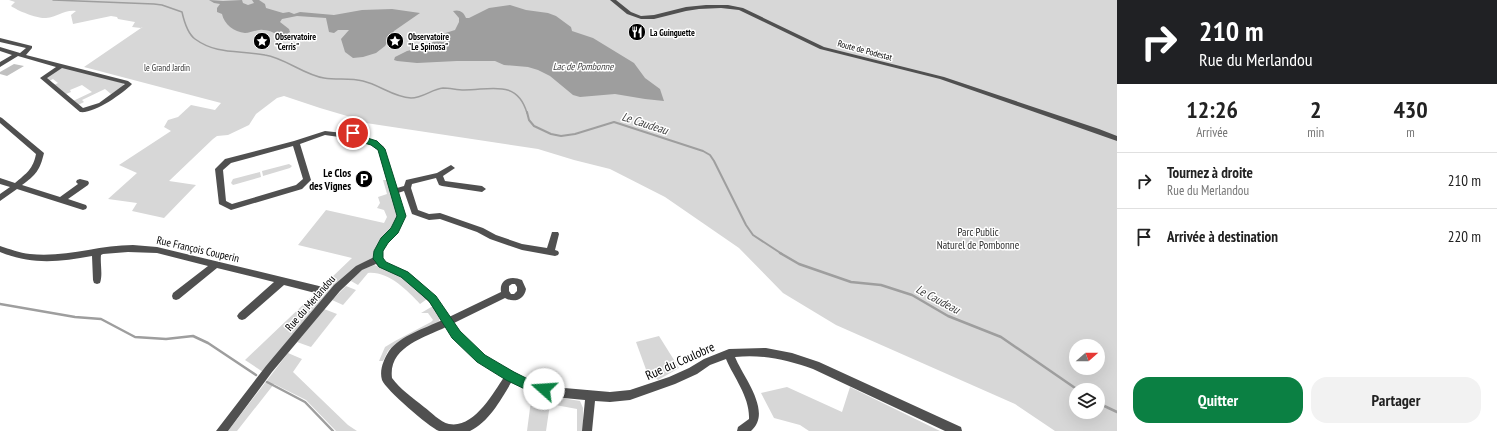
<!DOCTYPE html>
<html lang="fr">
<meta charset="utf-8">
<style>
body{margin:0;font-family:"PT Sans Narrow",sans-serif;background:#f2f2f2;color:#222;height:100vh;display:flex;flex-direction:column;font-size:15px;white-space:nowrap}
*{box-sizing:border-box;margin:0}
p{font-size:13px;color:#767676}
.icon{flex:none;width:22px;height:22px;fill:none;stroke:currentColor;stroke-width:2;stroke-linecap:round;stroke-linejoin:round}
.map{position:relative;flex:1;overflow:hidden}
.side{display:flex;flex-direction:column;background:#fff;width:380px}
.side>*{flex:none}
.hud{background:#202124;color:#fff;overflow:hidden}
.needle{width:26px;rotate:70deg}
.controls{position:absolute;left:1069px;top:339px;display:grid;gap:8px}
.controls a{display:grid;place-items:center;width:36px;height:36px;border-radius:50%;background:#fff;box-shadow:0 4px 16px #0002;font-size:20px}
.pin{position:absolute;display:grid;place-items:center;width:34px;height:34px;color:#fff;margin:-17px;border:2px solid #fff;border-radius:50%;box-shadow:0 1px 4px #0007}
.me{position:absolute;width:44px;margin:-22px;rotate:289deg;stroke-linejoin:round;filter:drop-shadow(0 0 3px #0008)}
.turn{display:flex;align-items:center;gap:14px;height:84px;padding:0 16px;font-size:18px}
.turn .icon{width:52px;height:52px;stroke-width:2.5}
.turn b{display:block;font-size:28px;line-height:34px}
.eta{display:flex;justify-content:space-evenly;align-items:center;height:68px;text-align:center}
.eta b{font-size:24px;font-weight:800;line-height:28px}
.cta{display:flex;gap:8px;margin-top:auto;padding:8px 16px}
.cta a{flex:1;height:46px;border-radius:16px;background:#0b8043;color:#fff;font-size:16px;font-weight:800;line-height:46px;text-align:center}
.cta a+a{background:#f2f2f2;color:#222}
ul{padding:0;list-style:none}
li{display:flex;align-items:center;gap:12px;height:56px;padding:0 16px;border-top:1px solid #e0e0e0}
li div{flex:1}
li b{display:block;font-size:15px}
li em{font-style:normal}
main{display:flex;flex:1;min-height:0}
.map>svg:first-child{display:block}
.green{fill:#d7d7d7;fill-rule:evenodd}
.water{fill:#9e9e9e}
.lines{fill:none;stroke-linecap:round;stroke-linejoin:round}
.stream-far2{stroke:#9e9e9e;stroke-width:1.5}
.stream-far1{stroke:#9e9e9e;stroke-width:2}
.stream{stroke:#9e9e9e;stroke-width:2.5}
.building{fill:#c0c0c0}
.street{fill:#505050;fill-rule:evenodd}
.route{fill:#0b8043;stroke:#07532c}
.labels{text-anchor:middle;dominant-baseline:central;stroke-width:3;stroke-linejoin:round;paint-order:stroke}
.far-poi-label{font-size:9px;font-weight:bold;fill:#000;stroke:#fff;text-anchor:start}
.far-street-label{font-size:9px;fill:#000;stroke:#fff}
.far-park-label{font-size:9px;fill:#2e2e2e;stroke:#fff}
.far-water-label{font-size:10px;font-style:italic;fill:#3f3f3f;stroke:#fff}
.poi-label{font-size:11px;font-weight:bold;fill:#000;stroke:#fff;text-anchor:end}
.park-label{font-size:11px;fill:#2e2e2e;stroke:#fff}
.street-label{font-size:11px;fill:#000;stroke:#fff}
.water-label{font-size:12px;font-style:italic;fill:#3f3f3f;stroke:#fff}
.near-street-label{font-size:13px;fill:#000;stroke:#fff}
</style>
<main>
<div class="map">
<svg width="1117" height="431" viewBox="0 0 1117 431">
<rect width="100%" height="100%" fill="#fff"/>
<g class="green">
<path d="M 9,0 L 1117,0 L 1117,431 L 1055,431 L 1015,404 L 836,325 L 783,293 L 739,248 L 665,197 L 610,169 L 574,160 L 538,149 L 366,123 L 364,121 L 320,108 L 284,96 L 277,98 L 256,114 L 249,125 L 228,135 L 217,136 L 213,139 L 169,181 L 196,185 L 164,218 L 132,211 L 137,203 L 108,199 L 137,173 L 119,165 L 171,131 L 164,127 L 168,120 L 178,117 L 191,105 L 215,110 L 221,103 L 84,67 L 144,26 L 141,28 L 132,27 L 135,22 L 118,19 L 117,17 L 111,16 L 73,24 L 71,15 L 76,11 C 65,9 58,17 46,18 C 38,19 18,11 11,6 L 15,2 ZM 1076,346 L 1098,346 L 1098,368 L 1076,368 ZM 1076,390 L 1098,390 L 1098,412 L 1076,412 Z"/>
<polygon points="63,67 123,83 124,86 111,94 105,89 82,100 84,102 78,105 73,101 92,92 82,85 70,90 71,92 66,94 54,85 58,83 53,79 49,81 46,77"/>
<polygon points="289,164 292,166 290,168 263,176 262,171"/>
<polygon points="260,172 261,177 233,185 231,183 233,179"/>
<polygon points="383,180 387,180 397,215 396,224 377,246 373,257 356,267 263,372 245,360 352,258 298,245 326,210 384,223 387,217 384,210 377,208 380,203 378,197 387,194"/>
<path d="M 374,265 C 395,269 412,285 427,299 L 420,304 C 407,290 388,271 368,273 L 358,285 L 351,281 L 359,271 Z"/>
<polygon points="346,286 356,290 343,305 332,300"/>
<polygon points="433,306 441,317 438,323 391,348 388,351 383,361 379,361 385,347 395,341 431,322 433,320 428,313 421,313"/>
<polygon points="324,309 337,314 311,347 297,342"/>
<polygon points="659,336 679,368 658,380 652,374 648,375 636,342"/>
<polygon points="288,353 302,359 293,372 348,425 357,431 336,431 306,400 274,384 237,431 228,431"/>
<polygon points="787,387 842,412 850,387 940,431 809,431 800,425 774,418 761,393"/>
<polygon points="532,393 580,401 583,408 583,431 577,431 577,409 550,404 546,431 527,431"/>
</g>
<g class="water">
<path d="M 209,0 L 223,1 L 242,0 L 243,3 L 248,5 L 254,3 L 252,0 L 259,0 L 265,4 L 266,8 L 283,13 L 289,12 L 294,14 L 300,12 L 334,15 L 362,10 L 392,9 L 420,13 L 394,31 L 385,46 L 376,53 L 363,57 L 353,58 L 345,52 L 341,39 L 349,30 L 338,30 L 334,33 L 329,32 L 326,18 L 297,16 L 282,19 L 280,22 L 289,29 L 290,32 C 279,40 274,30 263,30 C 257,29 251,33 245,33 C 234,32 224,24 222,14 L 217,12 L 217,8 L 220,4 L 214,3 Z"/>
<path d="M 510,5 L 526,10 L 548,13 L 556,16 L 571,27 L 572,31 L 593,38 L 634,63 L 645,78 L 660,89 L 664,101 L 645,99 L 615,94 L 580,97 L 573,95 L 550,76 L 538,70 L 528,67 L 504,65 L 495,61 L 457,61 L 417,63 L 397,61 L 394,60 L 395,57 L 407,51 L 430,45 L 439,35 L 455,30 L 459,22 L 459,18 L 453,11 C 459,9 464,12 466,18 L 469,18 L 489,8 Z"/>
</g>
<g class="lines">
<path class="stream-far2" d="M 53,0 L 154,4 L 162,5 L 182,12 C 184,21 187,33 195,39 C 217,55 239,50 265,55 C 285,58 304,75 324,78 C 337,80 350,78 363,81 C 380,85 393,97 411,98 C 423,98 432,89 443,88 C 450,88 457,90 464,90 C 491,90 517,79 527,113"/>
<polyline class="stream-far1" points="527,112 529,120 534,126 551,134 561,136 575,134 614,122 703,151 710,155 714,161 746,225 753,235 782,254"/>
<g class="stream">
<polyline points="780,253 799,264 851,282 881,285 912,295 948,316 1001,337 1078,390"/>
<polyline points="0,304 75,317 101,319 135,337 166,339 193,336 208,343 256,375"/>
<polyline points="267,382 305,402 333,431"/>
<polyline points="1098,403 1117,412"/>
</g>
</g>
<polygon class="building" points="14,64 24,66 7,76 0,74 0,72"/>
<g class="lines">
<g class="street">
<polygon points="610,0 616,0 631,12 641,16 654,15 686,7 706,5 728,5 743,8 824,47 944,77 1099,129 1117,136 1117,141 940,79 820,49 739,10 721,8 699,9 686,11 654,19 641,19 627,14"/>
<path d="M 0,38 L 32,46 L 32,48 L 26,55 L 128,81 L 132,84 C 122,94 94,114 80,112 L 40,78 L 56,67 L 18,56 L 0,67 L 0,62 L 12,55 L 0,51 L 0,47 L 20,53 L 26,48 L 0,42 ZM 62,68 L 125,84 L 99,103 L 83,108 L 47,78 Z"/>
<path d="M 0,117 L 2,118 L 44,153 C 40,170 36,175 22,185 L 60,197 L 78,184 L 76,182 L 77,180 L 80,179 L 88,181 L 89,183 L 88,185 L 68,199 L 86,205 L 87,207 L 86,209 L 83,210 L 17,189 L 0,201 L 0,194 L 10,187 L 0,184 L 0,178 L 15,183 C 27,173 33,169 36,154 L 0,123 Z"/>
<path d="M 325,131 L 343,133 L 351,131 L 358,133 L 359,136 L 377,141 L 384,147 L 397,188 L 404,186 L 406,180 L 437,173 L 451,165 L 455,168 L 443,176 L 445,181 L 482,186 L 486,189 L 482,192 L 442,186 L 439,185 L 436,178 L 412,184 L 411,188 L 418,210 L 429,214 L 440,213 L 483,228 L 496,235 L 522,244 L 547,248 L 552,232 L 558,232 L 559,234 L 555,250 L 558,251 L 559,253 L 558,255 L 555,256 L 522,250 L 490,239 L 477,232 L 440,219 L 429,220 L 412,214 L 404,191 L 398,193 L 405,215 L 398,232 L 387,243 L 383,251 L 382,259 C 388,267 401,267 409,273 C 426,286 437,300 449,317 L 501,292 C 499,279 511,275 522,280 L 526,289 C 524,300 514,303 505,298 L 454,323 L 459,331 L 484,356 L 535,383 L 553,387 L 610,392 L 630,390 L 669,377 L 689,368 L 704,359 L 729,349 L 766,348 L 792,353 L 819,362 L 961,427 L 962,431 L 945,431 L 813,369 C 788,360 763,354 735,357 C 743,377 773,412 751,431 L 737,431 L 738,427 L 749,419 C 750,397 734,378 726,359 L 710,365 L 697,374 L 675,384 L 630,400 L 610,402 L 595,401 L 592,431 L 582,431 L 585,400 L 553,397 L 533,392 L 512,381 C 502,398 489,422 470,431 C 462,431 446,431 439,431 C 429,427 386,390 382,380 C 379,370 384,359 389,351 C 401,335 424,329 442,320 L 429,302 L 402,277 L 379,267 L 376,264 L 362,270 L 340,291 L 272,372 L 228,431 L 216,431 L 266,366 L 334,285 L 356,266 L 374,257 L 375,251 L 381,239 L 392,228 L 397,215 L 378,150 L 371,145 L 358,141 L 349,144 L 340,143 L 338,138 L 339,137 L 325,135 L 300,144 L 311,180 L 302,189 L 231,210 L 219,204 L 215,169 L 225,159 L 294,141 ZM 350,135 L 352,136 L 352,138 L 346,139 L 348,136 ZM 293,146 L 303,179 L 296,185 L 232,204 L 226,201 L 223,170 L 231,163 ZM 512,284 L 515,284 L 517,287 L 517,291 L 514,294 L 511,294 L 509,291 L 509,286 ZM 446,327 L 453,337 L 478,362 L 504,377 C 493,394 473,429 449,424 C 440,422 431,412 424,407 C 413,398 400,389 392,378 C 388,347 424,338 446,327 Z"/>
<path d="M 133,245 L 157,247 L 319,286 L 322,287 L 323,290 L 322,293 L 319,294 L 284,285 L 245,319 L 242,320 L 239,319 L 237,316 L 239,313 L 274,282 L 217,268 L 179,299 L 176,300 L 173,299 L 172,296 L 173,293 L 208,266 L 157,253 L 128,252 L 103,254 L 101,255 C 100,263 103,275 100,283 L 97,284 L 94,283 L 93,280 L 92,256 C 59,262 32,265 0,252 L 0,246 C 10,249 19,253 30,254 C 65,258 98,245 133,245 Z"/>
</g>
</g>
<polygon class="route" points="353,130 359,133 361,136 377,141 385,149 406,216 398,233 388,243 383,251 383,258 386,262 408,272 436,296 460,331 485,355 514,372 534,382 548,386 550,389 548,393 544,395 529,391 506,380 477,362 452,338 429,301 401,277 379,267 375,261 373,259 374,251 381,238 391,228 397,216 378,150 371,145 354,140 349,133"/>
<defs>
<symbol id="restaurant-disc" viewBox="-11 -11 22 22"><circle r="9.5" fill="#000" stroke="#fff"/><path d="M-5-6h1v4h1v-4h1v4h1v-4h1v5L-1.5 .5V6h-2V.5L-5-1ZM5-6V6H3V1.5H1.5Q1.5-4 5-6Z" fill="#fff"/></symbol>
<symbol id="sight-disc" viewBox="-11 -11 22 22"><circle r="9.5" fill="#000" stroke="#fff"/><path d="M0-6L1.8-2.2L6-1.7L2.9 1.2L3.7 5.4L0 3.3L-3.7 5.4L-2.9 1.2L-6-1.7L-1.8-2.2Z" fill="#fff"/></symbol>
<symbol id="parking-disc" viewBox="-11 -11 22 22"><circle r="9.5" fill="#000" stroke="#fff"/><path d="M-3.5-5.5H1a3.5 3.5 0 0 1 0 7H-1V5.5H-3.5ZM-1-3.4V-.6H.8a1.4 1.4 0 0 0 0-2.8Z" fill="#fff"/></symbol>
</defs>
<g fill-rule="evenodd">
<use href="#restaurant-disc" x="627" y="22" width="20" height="20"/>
<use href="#sight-disc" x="252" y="31" width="20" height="20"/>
<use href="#sight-disc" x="385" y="31" width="20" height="20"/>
<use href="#parking-disc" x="354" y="169" width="20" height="20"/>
</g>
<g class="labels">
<g class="far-poi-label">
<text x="650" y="32">La Guinguette</text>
<text x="275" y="36">Observatoire<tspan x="275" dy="10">"Cerris"</tspan></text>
<text x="408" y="36">Observatoire<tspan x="408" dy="10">"Le Spinosa"</tspan></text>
</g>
<g class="far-street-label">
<text transform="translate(865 50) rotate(15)">Route de Podestat</text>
</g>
<g class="far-park-label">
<text x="167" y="67">le Grand Jardin</text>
</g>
<g class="far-water-label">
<text x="583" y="66">Lac de Pombonne</text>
</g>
<g class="poi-label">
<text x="351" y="173">Le Clos<tspan x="351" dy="13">des Vignes</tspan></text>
</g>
<g class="park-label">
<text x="978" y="232">Parc Public<tspan x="978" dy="13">Naturel de Pombonne</tspan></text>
</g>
<g class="street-label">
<text transform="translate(198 249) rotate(13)">Rue François Couperin</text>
<text transform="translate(310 303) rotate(-49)">Rue du Merlandou</text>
</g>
<g class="water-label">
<text transform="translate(645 123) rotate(18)">Le Caudeau</text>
<text transform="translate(938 299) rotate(28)">Le Caudeau</text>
</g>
<g class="near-street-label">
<text transform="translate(680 361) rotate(-24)">Rue du Coulobre</text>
</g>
</g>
</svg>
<div class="controls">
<a><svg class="needle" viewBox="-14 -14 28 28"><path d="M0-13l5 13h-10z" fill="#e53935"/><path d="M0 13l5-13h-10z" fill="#767676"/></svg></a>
<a><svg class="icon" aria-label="layers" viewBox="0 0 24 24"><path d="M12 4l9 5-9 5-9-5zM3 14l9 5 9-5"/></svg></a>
</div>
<div class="pin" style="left:353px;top:133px;background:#d93025"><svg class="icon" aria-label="arrive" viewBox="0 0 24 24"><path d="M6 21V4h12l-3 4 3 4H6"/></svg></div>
<svg class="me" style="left:544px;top:389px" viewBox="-20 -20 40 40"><circle r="19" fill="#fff"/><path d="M0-13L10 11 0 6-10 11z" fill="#0b8043"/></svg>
</div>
<section class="side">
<div class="hud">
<div class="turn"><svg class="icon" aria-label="right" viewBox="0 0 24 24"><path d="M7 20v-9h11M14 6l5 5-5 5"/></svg><div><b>210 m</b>Rue du Merlandou</div></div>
</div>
<div class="eta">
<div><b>12:26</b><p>Arrivée</p></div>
<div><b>2</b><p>min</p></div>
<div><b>430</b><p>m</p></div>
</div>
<ul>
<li><svg class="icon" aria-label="right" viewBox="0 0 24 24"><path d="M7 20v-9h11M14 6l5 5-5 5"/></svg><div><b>Tournez à droite</b><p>Rue du Merlandou</p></div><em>210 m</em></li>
<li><svg class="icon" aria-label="arrive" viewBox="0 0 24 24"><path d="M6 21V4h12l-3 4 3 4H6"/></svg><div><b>Arrivée à destination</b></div><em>220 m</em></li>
</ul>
<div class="cta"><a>Quitter</a><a>Partager</a></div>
</section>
</main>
